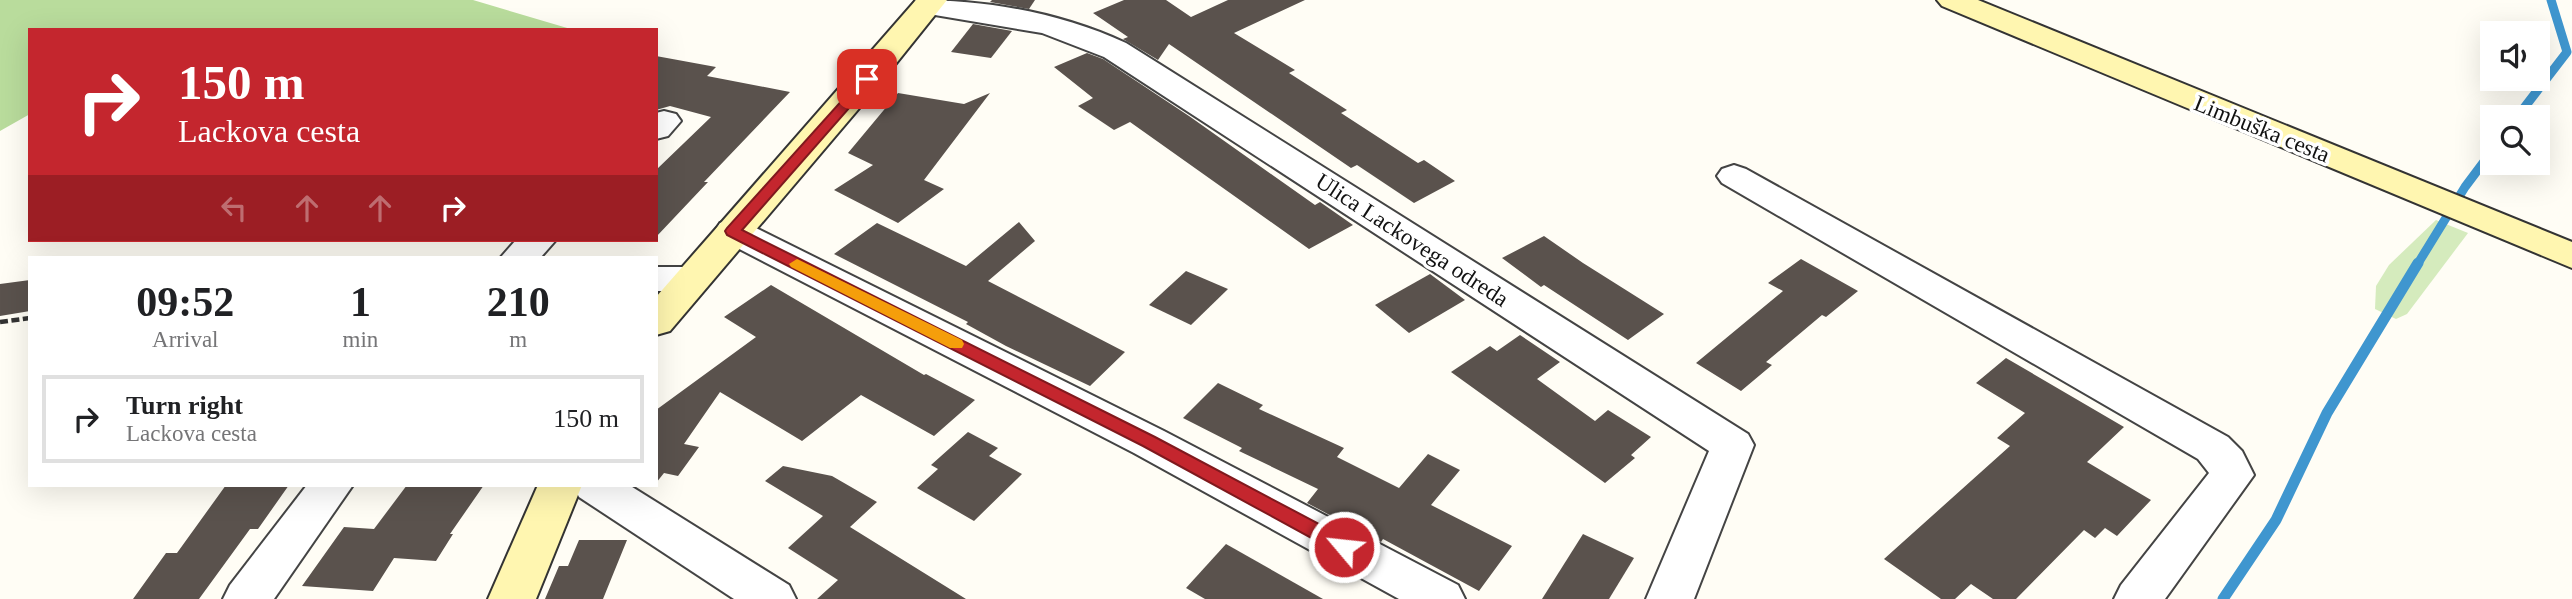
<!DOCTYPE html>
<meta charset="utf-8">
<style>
body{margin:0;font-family:"Times New Roman",serif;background:#f2f2f2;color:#202124;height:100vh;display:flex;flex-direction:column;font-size:26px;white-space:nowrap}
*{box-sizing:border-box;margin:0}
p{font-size:23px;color:#757577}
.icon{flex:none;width:38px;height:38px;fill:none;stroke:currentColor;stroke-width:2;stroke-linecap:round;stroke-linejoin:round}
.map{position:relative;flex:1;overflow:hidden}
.details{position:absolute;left:28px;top:256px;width:630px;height:231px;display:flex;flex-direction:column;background:#fff;border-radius:0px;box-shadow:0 7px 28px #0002}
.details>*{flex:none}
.guide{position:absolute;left:28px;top:28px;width:630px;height:214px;border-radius:0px;box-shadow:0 7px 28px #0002;background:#c4262e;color:#fff;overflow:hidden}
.controls{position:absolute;left:2480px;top:21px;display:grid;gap:14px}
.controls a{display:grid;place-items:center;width:70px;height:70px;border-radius:0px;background:#fff;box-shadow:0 7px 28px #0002;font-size:35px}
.pin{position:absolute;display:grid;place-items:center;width:60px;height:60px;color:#fff;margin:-30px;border-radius:14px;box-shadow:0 4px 10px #0006}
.me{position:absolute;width:77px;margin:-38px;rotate:298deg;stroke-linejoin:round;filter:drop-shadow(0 0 5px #0008)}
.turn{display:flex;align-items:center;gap:24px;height:147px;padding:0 35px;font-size:32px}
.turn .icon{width:91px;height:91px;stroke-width:2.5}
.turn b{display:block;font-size:49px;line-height:60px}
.lanes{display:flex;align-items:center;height:66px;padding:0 35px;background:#0003;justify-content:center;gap:35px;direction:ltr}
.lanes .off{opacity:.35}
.eta{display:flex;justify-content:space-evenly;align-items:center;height:119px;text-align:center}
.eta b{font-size:42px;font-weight:700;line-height:49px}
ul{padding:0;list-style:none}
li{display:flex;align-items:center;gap:21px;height:88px;margin:0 14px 10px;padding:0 21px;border:4px solid #e0e0e0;border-radius:0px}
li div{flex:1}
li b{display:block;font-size:26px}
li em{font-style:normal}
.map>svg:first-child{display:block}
.green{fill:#d5ebbd}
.forest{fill:#b9dc9c}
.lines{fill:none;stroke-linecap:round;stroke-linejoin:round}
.stream-far1{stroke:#3f96cf;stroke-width:9}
.stream{stroke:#3f96cf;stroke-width:11}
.building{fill:#5a524d}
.street-casing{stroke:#444;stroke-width:4}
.secondary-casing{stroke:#333;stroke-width:4}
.path{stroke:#333;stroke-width:4.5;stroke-dasharray:8 3.5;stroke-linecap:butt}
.street{fill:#fff;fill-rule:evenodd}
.secondary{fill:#fff6b0;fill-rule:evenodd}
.route{fill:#c4262e;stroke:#7f191e;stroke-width:2}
.slow{fill:#f59e0b}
.labels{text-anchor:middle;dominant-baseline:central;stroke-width:7;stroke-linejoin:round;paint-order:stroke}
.street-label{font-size:23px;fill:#111;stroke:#fff}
</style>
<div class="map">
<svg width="2572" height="599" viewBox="0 0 2572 599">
<rect width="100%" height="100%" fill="#fffdf5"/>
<polygon class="green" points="2436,220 2468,233 2407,314 2396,319 2375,309 2376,286 2389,265"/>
<polygon class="forest" points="0,0 473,0 574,30 30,30 30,114 0,131"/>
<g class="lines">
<g class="stream-far1">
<polyline points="2517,117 2567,52 2551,0"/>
<polyline points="2417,265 2465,187 2492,151"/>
</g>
<polyline class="stream" points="2223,599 2276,520 2327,413 2418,263"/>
</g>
<g class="building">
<polygon points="992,0 1035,0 1029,9 990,2"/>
<polygon points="1124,0 1166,0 1191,17 1228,0 1305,0 1234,33 1295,70 1289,73 1347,110 1341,113 1418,163 1424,160 1455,181 1414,203 1357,165 1351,168 1169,44 1158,60 1123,39 1128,37 1093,13"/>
<polygon points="973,24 1012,31 991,58 951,52"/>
<polygon points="1087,53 1103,59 1189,116 1315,205 1320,202 1353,225 1309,249 1130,122 1114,130 1078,106 1093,98 1054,67"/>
<polygon points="656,56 716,67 707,76 790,92 704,182 708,182 656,237 656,170 711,117 670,106 656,110"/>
<polygon points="898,93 964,104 990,93 924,180 944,189 898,223 834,190 873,165 848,153"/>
<polygon points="1019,222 1035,241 988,281 1125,352 1090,386 1006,346 966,324 968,322 834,254 877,223 966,266"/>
<polygon points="1544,236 1583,263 1664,314 1628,340 1544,285 1541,287 1502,258"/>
<polygon points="1801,259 1858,291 1826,317 1822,315 1766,362 1772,365 1741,391 1696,363 1783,291 1768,283"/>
<polygon points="1186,271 1228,289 1191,325 1149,305"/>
<polygon points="1430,274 1465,300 1409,333 1375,305"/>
<polygon points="30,280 30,311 0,316 0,284"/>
<polygon points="771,285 924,375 926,374 975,400 934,436 861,395 802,441 720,392 684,444 699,447 678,476 664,473 656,483 656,410 756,337 724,317"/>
<polygon points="1520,335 1560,362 1537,379 1595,421 1608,410 1651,437 1631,455 1635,458 1605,483 1451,372 1490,346 1497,351"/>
<polygon points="2006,358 2124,427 2087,462 2151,500 2117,536 2105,528 2095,538 2084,530 2016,599 1993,599 1971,584 1955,599 1941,599 1884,559 2010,446 1997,438 2025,413 1976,383"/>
<polygon points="1218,383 1263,405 1259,409 1344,448 1337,457 1399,488 1428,454 1460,470 1431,505 1512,546 1479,591 1383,539 1381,542 1307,503 1318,489 1239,451 1242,448 1183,418"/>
<polygon points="968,432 998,448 989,456 1022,474 974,521 917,488 938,469 931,465"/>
<polygon points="783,466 832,476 877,502 850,527 966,599 817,599 838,580 788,548 823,516 765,481"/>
<polygon points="226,485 289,485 258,529 250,529 199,599 133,599 166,553 177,553"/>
<polygon points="407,485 484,485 450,534 453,534 436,561 394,558 373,591 302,586 344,527 374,529"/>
<polygon points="1583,534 1634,558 1609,599 1542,599"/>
<polygon points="579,540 627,540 603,599 545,599 559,566 568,566"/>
<polygon points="1226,544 1323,599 1205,599 1186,588"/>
</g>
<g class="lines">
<defs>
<g id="street">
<path d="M 916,0 C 988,0 1061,13 1126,43 L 1748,434 L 1754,445 L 1694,599 L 1646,599 L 1709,451 L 1104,57 L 1042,33 L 917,12 L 912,6 Z"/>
<polygon points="664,111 676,114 681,121 668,136 656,139 656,113"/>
<polygon points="1734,165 1746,169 2228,437 2242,451 2254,475 2165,599 2114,599 2121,585 2209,473 2198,459 1722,183 1717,176 1722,169"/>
<polygon points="733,219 746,223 1164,431 1458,585 1465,599 1399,599 1134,453 720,239 715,231 720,223"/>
<polygon points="516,240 556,240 541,257 501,257"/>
<polygon points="656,267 691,267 704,270 710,279 704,288 691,291 656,291"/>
<polygon points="307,485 353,485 274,599 223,599 230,585"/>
<polygon points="573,485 629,485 789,585 796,599 734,599 579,497"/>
</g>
<g id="secondary">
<polygon points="916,0 947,0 878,86 670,331 656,335 656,297"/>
<polygon points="1937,0 1978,0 2572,242 2572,268 1942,6"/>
<polygon points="538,485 582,485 536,599 488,599"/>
</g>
</defs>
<use href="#street" class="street-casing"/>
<use href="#secondary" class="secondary-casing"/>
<polyline class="path" points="0,322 30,318"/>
<use href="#street" class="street"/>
<use href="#secondary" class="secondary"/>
</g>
<polygon class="route" points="867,75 874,79 872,82 742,230 1155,437 1351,541 1353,547 1351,552 1344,554 1337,552 1143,446 727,235 725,231 727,228 863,77"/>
<polygon class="slow" points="797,259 962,340 964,344 962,348 950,348 791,267 789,264"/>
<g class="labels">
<g class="street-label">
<text transform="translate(2262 129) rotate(22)">Limbuška cesta</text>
<text transform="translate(1412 240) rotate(33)">Ulica Lackovega odreda</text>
</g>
</g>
</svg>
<div class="controls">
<a><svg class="icon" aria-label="sound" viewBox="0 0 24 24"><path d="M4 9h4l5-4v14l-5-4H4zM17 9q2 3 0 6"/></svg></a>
<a><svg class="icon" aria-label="search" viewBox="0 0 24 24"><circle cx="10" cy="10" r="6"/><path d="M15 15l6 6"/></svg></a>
</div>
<div class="pin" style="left:867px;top:79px;background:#d93025"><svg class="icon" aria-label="arrive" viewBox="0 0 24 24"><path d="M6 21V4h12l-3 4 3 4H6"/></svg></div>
<svg class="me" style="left:1344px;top:547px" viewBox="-20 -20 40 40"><circle r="17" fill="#c4262e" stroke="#fff" stroke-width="3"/><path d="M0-11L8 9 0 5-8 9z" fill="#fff"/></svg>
<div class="guide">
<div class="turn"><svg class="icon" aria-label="right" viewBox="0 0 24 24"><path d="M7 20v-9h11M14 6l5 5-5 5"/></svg><div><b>150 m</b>Lackova cesta</div></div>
<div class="lanes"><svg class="icon off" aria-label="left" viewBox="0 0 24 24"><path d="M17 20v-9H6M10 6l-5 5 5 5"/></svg><svg class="icon off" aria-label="ahead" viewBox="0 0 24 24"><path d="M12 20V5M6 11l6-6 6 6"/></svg><svg class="icon off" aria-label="ahead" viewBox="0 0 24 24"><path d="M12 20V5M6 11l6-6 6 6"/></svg><svg class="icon" aria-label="right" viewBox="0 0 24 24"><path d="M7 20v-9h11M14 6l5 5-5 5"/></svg></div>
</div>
<section class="details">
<div class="eta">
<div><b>09:52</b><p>Arrival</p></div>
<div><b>1</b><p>min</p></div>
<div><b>210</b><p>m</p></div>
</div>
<ul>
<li><svg class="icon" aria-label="right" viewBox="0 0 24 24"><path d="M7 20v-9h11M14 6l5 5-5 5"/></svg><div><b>Turn right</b><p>Lackova cesta</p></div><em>150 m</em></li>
</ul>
</section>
</div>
